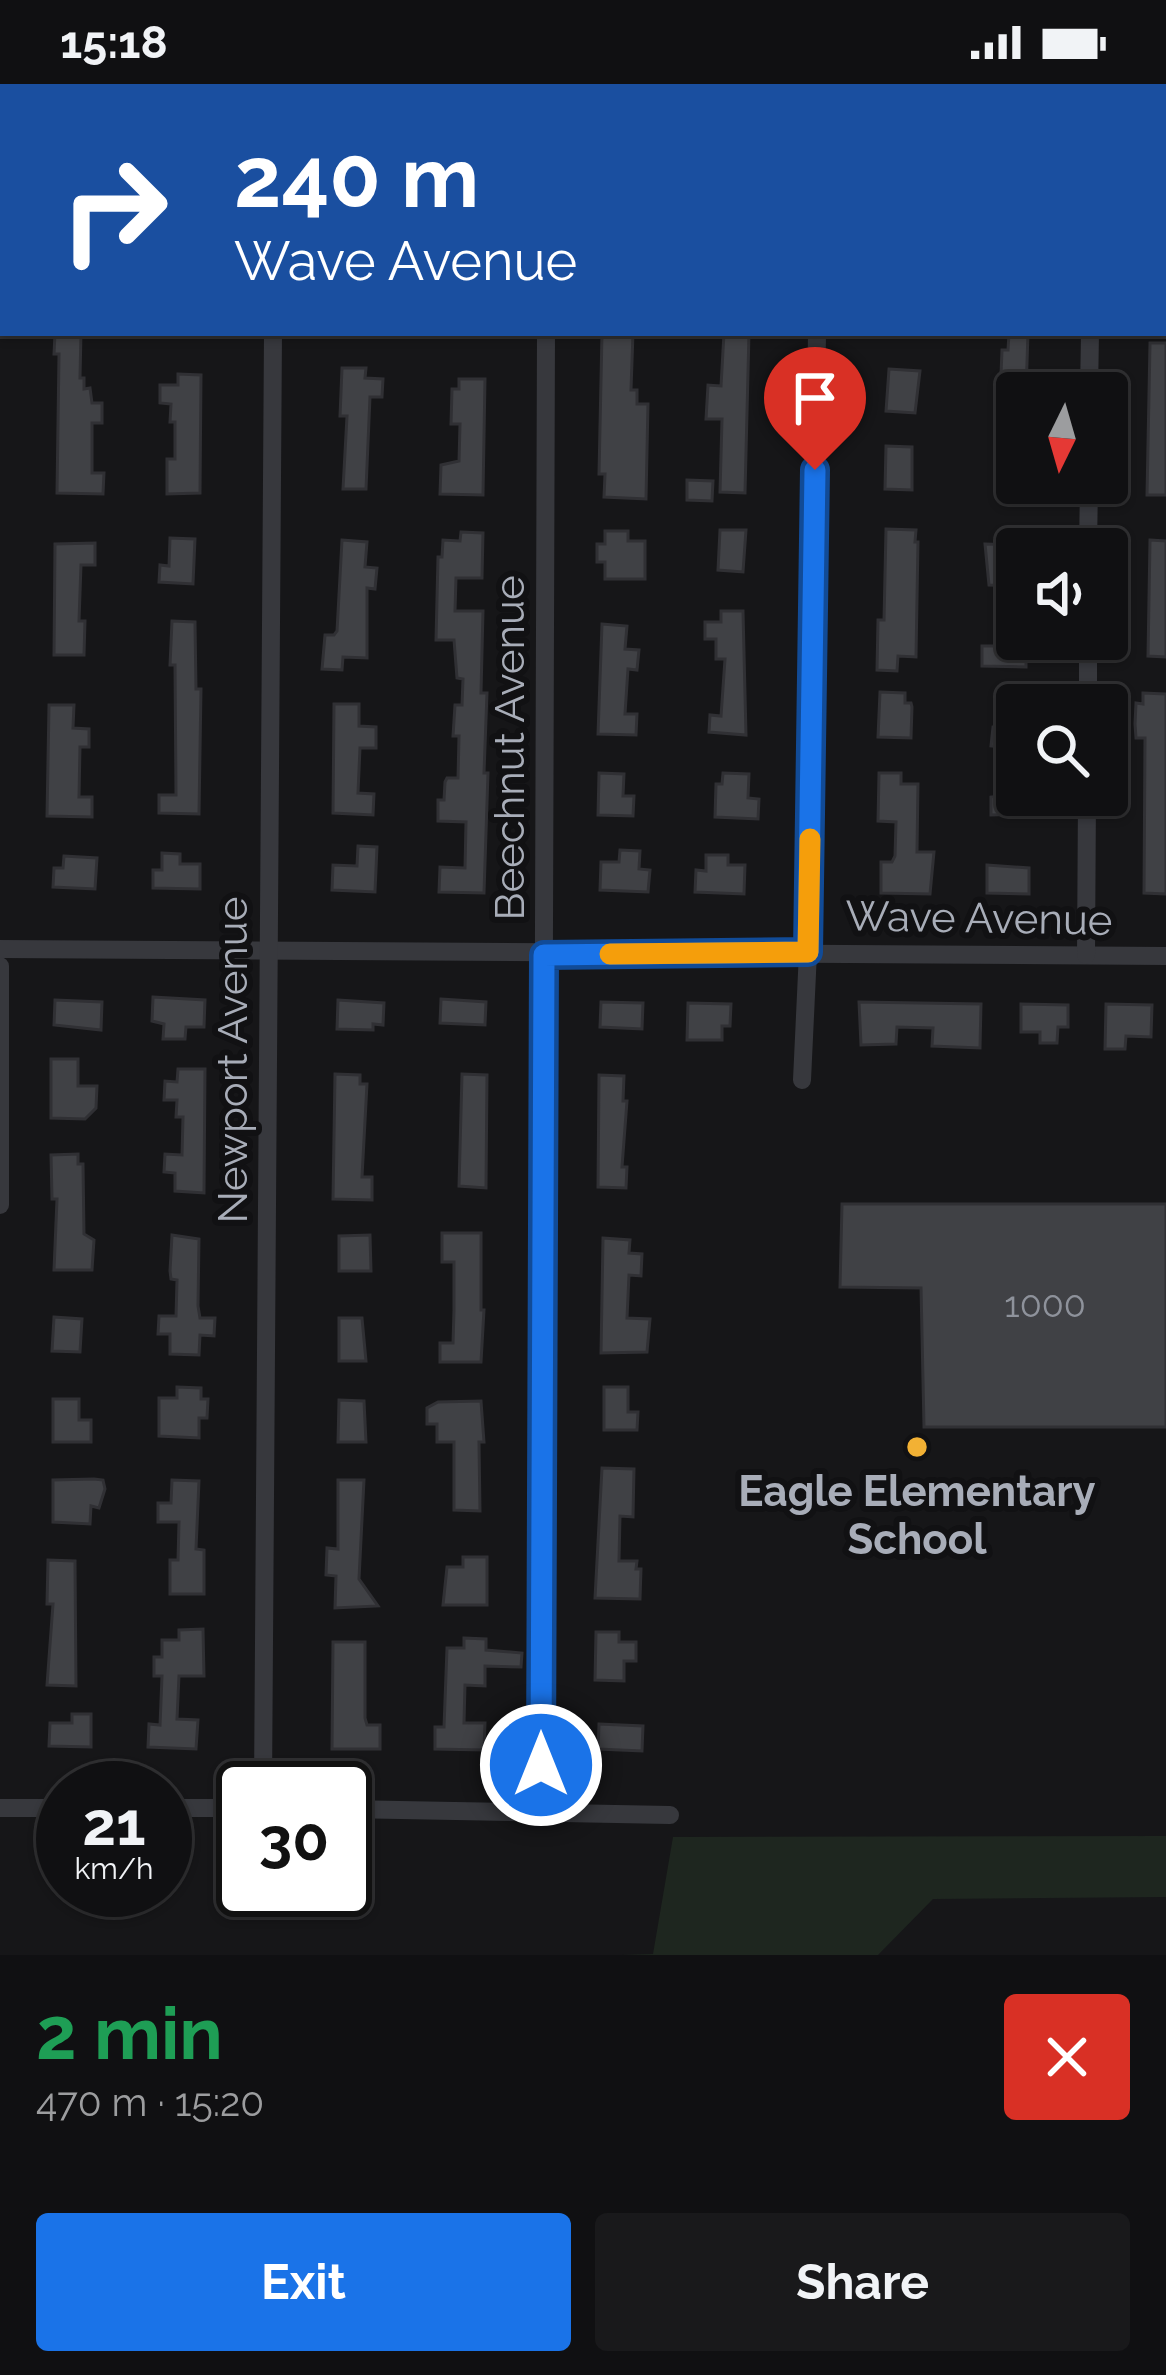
<!DOCTYPE html>
<meta charset="utf-8">
<style>
body{margin:0;font-family:Raleway,sans-serif;background:#19191b;color:#f1f3f6;height:100vh;display:flex;flex-direction:column;font-size:45px;white-space:nowrap}
*{box-sizing:border-box;margin:0}
p{font-size:39px;color:#9c9d9f}
.icon{flex:none;width:66px;height:66px;fill:none;stroke:currentColor;stroke-width:2;stroke-linecap:round;stroke-linejoin:round}
.map{position:relative;height:1871px;overflow:hidden}
.side{display:flex;flex-direction:column;background:#101012;flex:1}
.side>*{flex:none}
.guide{position:absolute;left:0px;top:0px;width:1167px;height:252px;box-shadow:0 3px 9px #0004,0 0 0 3px #303032;background:#1a4fa0;color:#fff;overflow:hidden}
.needle{width:78px;rotate:185deg}
.fabs{position:absolute;left:996px;top:288px;display:grid;gap:24px}
.fabs a{display:grid;place-items:center;width:132px;height:132px;border-radius:12px;background:#101012;box-shadow:0 3px 9px #0004,0 0 0 3px #303032;font-size:60px}
.speed{position:absolute;left:36px;top:1677px;display:flex;gap:24px;font-size:60px;font-weight:700;text-align:center}
.speed>*{display:grid;place-content:center;width:156px;height:156px;border-radius:50%;background:#101012;box-shadow:0 3px 9px #0004,0 0 0 3px #303032;line-height:1}
.speed small{font-size:30px;font-weight:400}
.speed .limit{border:6px solid #111;border-radius:18px;background:#fff;color:#111}
.pin{position:absolute;display:grid;place-items:center;width:102px;height:102px;color:#fff;margin:-123px -51px;border-radius:50% 50% 50% 0;rotate:-45deg;box-shadow:0 0 12px #0007}
.pin .icon{rotate:45deg}
.me{position:absolute;width:132px;margin:-66px;rotate:0deg;stroke-linejoin:round;filter:drop-shadow(0 0 9px #0008)}
.turn{display:flex;align-items:center;gap:42px;height:252px;padding:0 36px;font-size:54px}
.turn .icon{width:156px;height:156px;stroke-width:2.5}
.turn b{display:block;font-size:84px;line-height:102px}
.round{display:grid;place-items:center;flex:none;width:126px;height:126px;border-radius:12px;background:#19191b}
.head{display:flex;align-items:center;justify-content:space-between;height:204px;padding:0 36px}
h1{font-size:72px;font-weight:700;line-height:90px;color:#1e9e55}
.primary-button{display:flex;gap:24px;margin-top:auto;padding:24px 36px}
.primary-button a{flex:1;height:138px;border-radius:12px;background:#1a73e8;color:#fff;font-size:48px;font-weight:700;line-height:138px;text-align:center}
.primary-button a+a{background:#19191b;color:#f1f3f6}
.status{display:flex;justify-content:space-between;align-items:center;height:84px;padding:0 60px;background:#101012;direction:ltr}
.status svg{height:33px;fill:currentColor}
.map>svg:first-child{display:block}
.green{fill:#1e261f}
.building{fill:#404145;stroke:#303034;stroke-width:3}
.lines{fill:none;stroke-linecap:round;stroke-linejoin:round}
.street{stroke:#37383d;stroke-width:18}
.route-casing{stroke:#114b97;stroke-width:30}
.route{stroke:#1a73e8;stroke-width:21}
.slow{stroke:#f59e0b;stroke-width:21}
.poi-dot{fill:#f2b134;stroke:#111113;stroke-width:4.5}
.labels{text-anchor:middle;dominant-baseline:central;stroke-width:12;stroke-linejoin:round;paint-order:stroke}
.number-label{font-size:36px;fill:#8e929b}
.street-label{font-size:42px;fill:#a8adb8;stroke:#111113}
.poi-label{font-size:42px;font-weight:bold;fill:#a8adb8;stroke:#111113}
</style>
<div class="status"><b>15:18</b><svg viewBox="0 0 49 12"><path d="M0 12V9h3v3zM5 12V6h3v6zM10 12V3h3v9zM15 12V0h3v12zM26 1h20v11H26zM47 4h2v5h-2z"/></svg></div>
<div class="map">
<svg width="1166" height="1871" viewBox="0 0 1166 1871">
<rect width="100%" height="100%" fill="#161618"/>
<polygon class="green" points="1166,1752 1166,1813 933,1815 878,1871 622,1871 653,1870 673,1753"/>
<g class="building">
<polygon points="55,249 81,249 80,294 84,294 84,305 90,304 92,319 102,319 102,339 92,339 92,389 104,389 103,410 57,409 59,270 54,270"/>
<polygon points="602,249 633,249 631,306 637,306 637,320 648,320 646,415 604,413 605,390 599,390"/>
<polygon points="724,249 749,249 745,409 720,408 722,335 706,335 708,301 721,302"/>
<polygon points="1009,249 1028,249 1026,309 1017,309 1017,410 996,410 1002,266 1008,266"/>
<polygon points="1150,259 1166,259 1166,411 1147,411"/>
<polygon points="342,284 366,284 365,294 383,295 382,313 370,313 366,405 343,405 347,332 340,332"/>
<polygon points="889,285 920,287 915,329 886,327"/>
<polygon points="178,290 201,291 200,409 167,410 167,375 175,375 175,338 170,338 171,320 160,319 160,301 178,301"/>
<polygon points="459,295 485,295 483,411 440,410 441,381 459,377 460,340 451,340 452,305 459,305"/>
<polygon points="886,362 912,363 912,406 885,405"/>
<polygon points="687,396 713,397 712,417 687,416"/>
<polygon points="886,445 916,446 915,458 918,458 916,573 898,572 897,587 877,586 878,536 884,536"/>
<polygon points="720,446 746,446 743,488 718,486"/>
<polygon points="605,447 628,447 628,457 645,457 645,495 605,495 605,478 597,478 597,460 605,460"/>
<polygon points="461,448 483,449 482,494 456,494 455,527 483,527 481,609 487,609 484,689 488,689 484,809 439,808 440,783 465,784 466,738 438,737 438,716 444,716 445,698 447,694 458,694 459,652 453,652 455,621 462,621 463,595 457,594 454,556 436,556 438,473 442,473 443,456 460,457"/>
<polygon points="170,454 195,455 193,500 159,498 160,481 169,482"/>
<polygon points="342,456 367,458 365,483 377,484 375,505 367,504 367,574 343,573 342,586 322,585 325,551 334,551 337,547"/>
<polygon points="1150,456 1166,457 1166,573 1148,572"/>
<polygon points="95,459 95,481 81,481 79,537 85,537 84,571 54,571 55,460"/>
<polygon points="985,460 1017,461 1017,502 989,501"/>
<polygon points="721,527 743,527 746,651 709,648 710,631 721,632 725,575 716,575 716,555 705,555 705,538 721,538"/>
<polygon points="172,537 195,538 196,605 201,605 199,730 159,729 159,711 176,711 175,581 170,581"/>
<polygon points="602,540 627,542 625,565 639,566 637,586 628,585 625,630 637,630 636,651 598,650"/>
<polygon points="1002,555 1026,555 1026,583 982,582 982,562 1002,562"/>
<polygon points="880,608 905,609 905,619 911,619 912,623 911,654 878,653"/>
<polygon points="1143,609 1166,610 1166,810 1144,809 1145,654 1136,654 1135,640 1136,619 1143,620"/>
<polygon points="334,620 359,620 359,642 376,643 376,664 360,664 358,709 374,710 373,731 333,729"/>
<polygon points="49,621 74,621 73,644 89,645 89,663 80,663 79,713 92,713 92,733 47,732"/>
<polygon points="993,643 1017,645 1017,665 991,662"/>
<polygon points="599,689 624,690 623,712 634,712 633,732 598,731"/>
<polygon points="723,689 749,690 748,714 759,715 758,735 715,733 716,700 722,700"/>
<polygon points="879,689 901,689 901,700 918,700 917,768 934,768 930,810 881,809 881,778 892,778 895,772 896,738 878,737"/>
<polygon points="1007,711 1030,711 1030,730 991,731 991,713"/>
<polygon points="358,762 377,763 375,808 332,806 333,781 357,782"/>
<polygon points="620,766 640,767 639,785 650,786 648,808 600,806 601,778 619,778"/>
<polygon points="162,769 180,770 180,780 200,780 200,805 153,804 153,786 162,786"/>
<polygon points="706,771 728,771 728,781 745,781 744,810 695,808 696,786 706,787"/>
<polygon points="64,772 97,774 95,805 53,803 54,784 63,784"/>
<polygon points="987,781 1029,784 1029,810 987,809"/>
<polygon points="153,913 205,916 204,943 186,943 185,955 163,955 164,940 152,937"/>
<polygon points="441,915 486,918 485,941 440,939"/>
<polygon points="55,916 102,918 101,946 54,941"/>
<polygon points="338,916 384,919 383,941 373,940 373,946 337,945"/>
<polygon points="601,918 643,919 642,945 600,943"/>
<polygon points="859,918 981,920 980,964 932,962 933,944 897,943 896,960 861,961"/>
<polygon points="688,919 731,920 730,942 722,942 722,956 687,956"/>
<polygon points="1021,920 1068,921 1068,943 1058,943 1057,959 1040,959 1040,948 1021,948"/>
<polygon points="1106,920 1152,921 1151,953 1126,952 1125,965 1105,965"/>
<polygon points="51,975 78,975 78,1002 97,1002 96,1024 85,1035 51,1034"/>
<polygon points="178,985 205,985 204,1109 175,1107 175,1089 164,1088 165,1070 182,1071 183,1033 176,1033 177,1016 164,1016 165,997 177,998"/>
<polygon points="335,990 360,991 360,1000 367,1000 362,1093 372,1093 372,1116 333,1115"/>
<polygon points="462,990 487,991 486,1104 459,1102"/>
<polygon points="599,991 624,992 623,1017 627,1017 622,1083 627,1083 626,1104 598,1103"/>
<polygon points="78,1070 78,1080 83,1080 84,1150 94,1156 92,1186 54,1186 57,1115 52,1115 51,1071"/>
<polygon points="842,1120 1166,1120 1166,1343 924,1343 921,1204 840,1203"/>
<polygon points="442,1149 481,1149 481,1226 484,1226 481,1278 440,1278 440,1259 453,1259 454,1226 454,1178 442,1178"/>
<polygon points="172,1151 199,1155 198,1222 200,1234 215,1234 214,1252 200,1251 199,1271 170,1270 170,1250 158,1250 159,1232 176,1232 177,1196 171,1195 170,1187"/>
<polygon points="370,1151 371,1187 339,1187 339,1152"/>
<polygon points="603,1154 630,1156 629,1169 642,1170 641,1192 629,1191 627,1234 650,1235 647,1268 601,1269"/>
<polygon points="54,1233 82,1235 80,1268 52,1267"/>
<polygon points="339,1234 362,1234 366,1277 339,1277"/>
<polygon points="177,1303 201,1304 201,1315 208,1315 207,1334 199,1334 199,1354 159,1352 159,1314 177,1314"/>
<polygon points="604,1303 628,1303 628,1328 638,1328 637,1346 604,1346"/>
<polygon points="53,1315 79,1315 79,1336 91,1336 91,1358 53,1358"/>
<polygon points="339,1316 364,1317 366,1358 338,1358"/>
<polygon points="481,1317 484,1358 479,1358 480,1427 454,1426 454,1358 437,1358 437,1340 427,1340 427,1324 438,1318"/>
<polygon points="602,1384 634,1385 633,1433 620,1432 619,1477 637,1477 636,1485 641,1485 640,1515 595,1514"/>
<polygon points="94,1395 103,1396 105,1405 99,1424 91,1422 90,1440 53,1438 53,1396"/>
<polygon points="172,1396 199,1397 196,1465 204,1466 204,1510 170,1510 170,1476 178,1476 179,1438 158,1438 158,1419 171,1419"/>
<polygon points="338,1396 364,1396 359,1495 378,1522 335,1524 336,1492 326,1491 327,1464 338,1465"/>
<polygon points="463,1473 487,1473 487,1521 443,1521 447,1483 463,1483"/>
<polygon points="48,1476 75,1477 76,1602 47,1601 53,1520 47,1520"/>
<polygon points="203,1545 204,1592 179,1592 177,1635 198,1636 196,1665 148,1663 149,1640 160,1641 162,1592 154,1592 154,1573 162,1573 162,1556 179,1556 179,1546"/>
<polygon points="596,1548 619,1548 619,1558 636,1558 636,1577 624,1577 624,1597 595,1596"/>
<polygon points="464,1554 486,1555 486,1566 522,1569 521,1583 485,1582 485,1602 465,1601 464,1639 485,1639 484,1666 435,1665 435,1643 444,1643 447,1564 464,1564"/>
<polygon points="333,1558 365,1558 365,1634 367,1641 380,1641 380,1665 332,1665"/>
<polygon points="72,1630 91,1630 91,1663 49,1662 50,1639 72,1639"/>
<polygon points="599,1640 643,1642 642,1667 598,1665"/>
</g>
<g class="lines">
<g class="street">
<polyline points="275,3 275,0"/>
<polyline points="547,3 547,0"/>
<polyline points="821,3 821,0"/>
<polyline points="1091,3 1091,0"/>
<polyline points="0,11 3,11"/>
<polyline points="1164,12 1166,12"/>
<polyline points="1089,309 1090,249"/>
<polyline points="1088,465 1089,399"/>
<polyline points="1088,621 1088,555"/>
<polyline points="0,865 1166,872"/>
<polyline points="1086,871 1087,711"/>
<polyline points="0,882 0,1121"/>
<polyline points="802,996 808,868 817,249"/>
<polyline points="263,1704 273,249"/>
<polyline points="0,1724 63,1724"/>
<polyline points="165,1724 243,1724"/>
<polyline points="345,1725 670,1731"/>
<polyline points="541,1727 546,249"/>
</g>
</g>
<g class="lines">
<defs>
<polyline id="route" points="541,1681 544,871 808,868 815,386"/>
</defs>
<use href="#route" class="route-casing"/>
<use href="#route" class="route"/>
<polyline class="slow" points="610,870 808,868 810,755"/>
</g>
<circle class="poi-dot" cx="917" cy="1363" r="12"/>
<g class="labels">
<g class="number-label">
<text x="1045" y="1220">1000</text>
</g>
<g class="street-label">
<text transform="translate(509 664) rotate(-90)">Beechnut Avenue</text>
<text transform="translate(979 834) rotate(1)">Wave Avenue</text>
<text transform="translate(232 976) rotate(-90)">Newport Avenue</text>
</g>
<g class="poi-label">
<text x="917" y="1407">Eagle Elementary<tspan x="917" dy="48">School</tspan></text>
</g>
</g>
</svg>
<div class="fabs">
<a><svg class="needle" viewBox="-14 -14 28 28"><path d="M0-13l5 13h-10z" fill="#e53935"/><path d="M0 13l5-13h-10z" fill="#9c9d9f"/></svg></a>
<a><svg class="icon" aria-label="sound" viewBox="0 0 24 24"><path d="M4 9h4l5-4v14l-5-4H4zM17 9q2 3 0 6"/></svg></a>
<a><svg class="icon" aria-label="search" viewBox="0 0 24 24"><circle cx="10" cy="10" r="6"/><path d="M15 15l6 6"/></svg></a>
</div>
<div class="speed"><div>21<small>km/h</small></div><div class="limit">30</div></div>
<div class="pin" style="left:815px;top:386px;background:#d93025"><svg class="icon" aria-label="arrive" viewBox="0 0 24 24"><path d="M6 21V4h12l-3 4 3 4H6"/></svg></div>
<svg class="me" style="left:541px;top:1681px" viewBox="-20 -20 40 40"><circle r="17" fill="#1a73e8" stroke="#fff" stroke-width="3"/><path d="M0-11L8 9 0 5-8 9z" fill="#fff"/></svg>
<div class="guide">
<div class="turn"><svg class="icon" aria-label="right" viewBox="0 0 24 24"><path d="M7 20v-9h11M14 6l5 5-5 5"/></svg><div><b>240 m</b>Wave Avenue</div></div>
</div>
</div>
<section class="side">
<div class="head"><div><h1>2 min</h1><p>470 m · 15:20</p></div><a class="round" style="background:#d93025;color:#fff"><svg class="icon" aria-label="close" viewBox="0 0 24 24"><path d="M6 6l12 12M18 6L6 18"/></svg></a></div>
<div class="primary-button"><a>Exit</a><a>Share</a></div>
</section>
